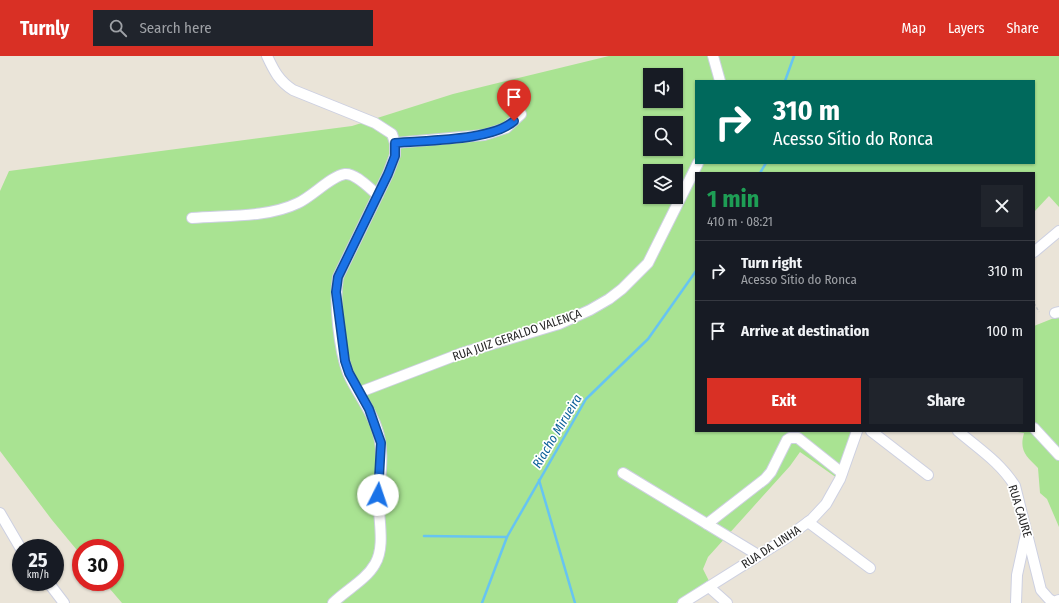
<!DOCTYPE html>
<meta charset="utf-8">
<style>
body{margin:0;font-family:"Fira Sans Condensed",sans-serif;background:#20242c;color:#f1f3f6;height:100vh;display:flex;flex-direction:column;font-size:15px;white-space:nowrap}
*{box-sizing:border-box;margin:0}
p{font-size:13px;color:#9ea1a6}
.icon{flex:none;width:22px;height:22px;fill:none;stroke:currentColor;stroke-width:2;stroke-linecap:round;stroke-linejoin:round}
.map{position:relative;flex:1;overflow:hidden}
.details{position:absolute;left:695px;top:116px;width:340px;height:260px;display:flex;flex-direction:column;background:#171b24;border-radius:0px;box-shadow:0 1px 3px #0004}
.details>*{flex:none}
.guide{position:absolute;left:695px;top:24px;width:340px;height:84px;border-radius:0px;box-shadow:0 1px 3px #0004;background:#00695c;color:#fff;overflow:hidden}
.buttons{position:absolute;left:643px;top:12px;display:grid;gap:8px}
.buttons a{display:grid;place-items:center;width:40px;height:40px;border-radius:0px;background:#171b24;box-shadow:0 1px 3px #0004;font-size:20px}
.speed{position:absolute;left:12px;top:483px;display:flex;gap:8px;font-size:20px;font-weight:700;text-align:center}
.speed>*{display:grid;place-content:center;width:52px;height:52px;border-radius:50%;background:#171b24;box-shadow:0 1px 3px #0004;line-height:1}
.speed small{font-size:10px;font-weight:400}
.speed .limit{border:6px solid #d22;background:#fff;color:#111}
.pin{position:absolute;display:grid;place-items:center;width:34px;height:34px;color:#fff;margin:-41px -17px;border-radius:50% 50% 50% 0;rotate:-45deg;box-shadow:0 0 4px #0007}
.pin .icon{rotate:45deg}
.me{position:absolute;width:44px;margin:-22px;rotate:4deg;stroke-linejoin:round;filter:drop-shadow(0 0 3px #0008)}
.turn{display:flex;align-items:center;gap:14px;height:84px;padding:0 12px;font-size:18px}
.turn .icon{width:52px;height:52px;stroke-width:2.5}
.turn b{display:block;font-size:28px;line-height:34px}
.round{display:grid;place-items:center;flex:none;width:42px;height:42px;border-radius:0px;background:#20242c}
.overview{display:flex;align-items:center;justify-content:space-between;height:68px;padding:0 12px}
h1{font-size:24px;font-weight:700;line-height:30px;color:#1e9e55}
.action{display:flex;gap:8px;margin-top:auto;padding:8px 12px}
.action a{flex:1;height:46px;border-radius:0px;background:#d93025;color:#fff;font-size:16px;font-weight:700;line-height:46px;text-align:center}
.action a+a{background:#20242c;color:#f1f3f6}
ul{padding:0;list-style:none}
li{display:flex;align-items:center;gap:12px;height:60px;padding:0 12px;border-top:1px solid #363941}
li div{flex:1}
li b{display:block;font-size:15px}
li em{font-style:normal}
header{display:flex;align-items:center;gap:24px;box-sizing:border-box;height:56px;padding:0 20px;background:#d93025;color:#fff}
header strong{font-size:19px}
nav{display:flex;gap:22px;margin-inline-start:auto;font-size:14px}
.search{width:280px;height:36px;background:#20242c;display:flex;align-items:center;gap:10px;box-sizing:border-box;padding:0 14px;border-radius:0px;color:#9ea1a6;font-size:15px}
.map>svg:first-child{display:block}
.green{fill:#a9e392;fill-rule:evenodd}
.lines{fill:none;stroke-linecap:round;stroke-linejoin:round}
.stream{stroke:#67c4f1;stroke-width:2.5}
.minor-casing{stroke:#cdd0e1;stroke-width:12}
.path{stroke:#c7c7c7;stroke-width:1.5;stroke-dasharray:3 2;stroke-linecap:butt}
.minor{stroke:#fff;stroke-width:10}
.route-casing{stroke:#114b97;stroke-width:10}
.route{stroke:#1a73e8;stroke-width:7}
.labels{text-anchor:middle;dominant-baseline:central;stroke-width:3.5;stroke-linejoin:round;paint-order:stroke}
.street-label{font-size:12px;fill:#272727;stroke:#fff}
.water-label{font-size:13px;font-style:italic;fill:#0a5f98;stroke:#fff}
</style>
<header>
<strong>Turnly</strong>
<div class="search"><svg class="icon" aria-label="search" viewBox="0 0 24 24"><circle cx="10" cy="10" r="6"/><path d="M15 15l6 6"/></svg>Search here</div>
<nav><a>Map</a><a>Layers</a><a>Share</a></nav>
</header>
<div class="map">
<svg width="1059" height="547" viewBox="0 0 1059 547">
<rect width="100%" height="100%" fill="#eae4d8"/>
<g class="green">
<path d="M 609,0 L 1059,0 L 1059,151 L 1049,140 L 1034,156 L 1034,117 L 696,117 L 696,375 L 852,375 L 837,422 L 800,396 L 790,410 L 708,501 L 703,513 L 709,525 L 681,542 L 676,547 L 122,547 L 104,526 L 115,526 L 115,492 L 81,492 L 81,499 L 52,464 L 0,395 L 0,135 L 9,115 L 352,70 L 453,38 ZM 650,19 L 676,19 L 676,45 L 650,45 ZM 696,25 L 1034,25 L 1034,107 L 696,107 ZM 650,67 L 676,67 L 676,93 L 650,93 ZM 650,115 L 676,115 L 676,141 L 650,141 Z"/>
<path d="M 1059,260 L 1059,471 L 1047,443 L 1040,437 L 1038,412 C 1026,400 1019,395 1024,377 L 1011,375 L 1034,375 L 1034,270 Z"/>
</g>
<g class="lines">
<g class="stream">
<polyline points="785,25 794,0"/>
<polyline points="760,117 766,107"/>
<polyline points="539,424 575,547"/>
<polyline points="424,480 507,481"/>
<polyline points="482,547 507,481 586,343 648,283 696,215"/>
</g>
<defs>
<g id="minor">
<path d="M 267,0 C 274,15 279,25 293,34 L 375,67 L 392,78 L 395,87 L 395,99 L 388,118 L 338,221 C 334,247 339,293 348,317 C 356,336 371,353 377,373 C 386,399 378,428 379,454 C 380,471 384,493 375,508 C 366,524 346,534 333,547"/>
<polyline points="713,0 720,25"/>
<polyline points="395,87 484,79 506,72 521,58"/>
<path d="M 192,162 C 226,159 267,162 298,147 C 313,140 331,120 345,118 C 356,117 370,133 378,139"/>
<polyline points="1034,196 1059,175"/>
<polyline points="1055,257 1059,256"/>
<polyline points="360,336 462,297 559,268 590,254 609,243 622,233 648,207 698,107"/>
<polyline points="1034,372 1059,399"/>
<polyline points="871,375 928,419"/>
<path d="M 958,375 C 979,393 1000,406 1015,430 L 1041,534 L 1049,543 L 1054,546 L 1059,544"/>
<polyline points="623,417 758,499"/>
<polyline points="0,457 21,493"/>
<polyline points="808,466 870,512"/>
<polyline points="707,468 765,423 771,416 787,384 790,382 798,382 842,417"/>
<polyline points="48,526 64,547"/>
<polyline points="709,531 727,547"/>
<polyline points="683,547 785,483 812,463 826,448 840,423 857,375"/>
<polyline points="1016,547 1017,519 1026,478"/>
</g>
</defs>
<use href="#minor" class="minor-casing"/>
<polyline class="path" points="1034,247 1039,256"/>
<use href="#minor" class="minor"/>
</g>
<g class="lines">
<defs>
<path id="route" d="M 378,439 L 381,387 L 369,353 L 349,317 L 345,305 L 336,236 L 338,221 L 388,118 L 395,100 L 395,87 C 426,84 492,85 514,65"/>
</defs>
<use href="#route" class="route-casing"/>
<use href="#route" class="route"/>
</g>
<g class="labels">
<g class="street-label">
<text transform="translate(517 279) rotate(-19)">RUA JUIZ GERALDO VALENÇA</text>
<text transform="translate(1020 455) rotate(73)">RUA CAURE</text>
<text transform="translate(771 491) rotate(-33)">RUA DA LINHA</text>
</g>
<g class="water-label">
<text transform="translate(557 375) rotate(-59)">Riacho Mirueira</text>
</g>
</g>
</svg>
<div class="buttons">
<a><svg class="icon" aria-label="sound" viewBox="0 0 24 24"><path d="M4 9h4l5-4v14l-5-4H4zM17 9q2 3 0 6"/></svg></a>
<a><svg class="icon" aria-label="search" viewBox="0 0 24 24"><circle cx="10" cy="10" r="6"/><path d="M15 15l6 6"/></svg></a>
<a><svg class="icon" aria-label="layers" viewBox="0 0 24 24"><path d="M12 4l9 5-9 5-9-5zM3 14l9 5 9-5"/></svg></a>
</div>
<div class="speed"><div>25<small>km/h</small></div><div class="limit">30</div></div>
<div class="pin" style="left:514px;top:65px;background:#d93025"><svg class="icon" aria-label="arrive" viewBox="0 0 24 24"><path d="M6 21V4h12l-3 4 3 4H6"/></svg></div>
<svg class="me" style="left:378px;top:439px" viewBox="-20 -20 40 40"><circle r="19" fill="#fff"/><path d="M0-13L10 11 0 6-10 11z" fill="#1a73e8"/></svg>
<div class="guide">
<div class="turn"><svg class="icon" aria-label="right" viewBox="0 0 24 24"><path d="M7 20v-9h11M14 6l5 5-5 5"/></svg><div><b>310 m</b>Acesso Sítio do Ronca</div></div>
</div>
<section class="details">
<div class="overview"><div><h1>1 min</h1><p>410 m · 08:21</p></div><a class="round"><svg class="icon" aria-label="close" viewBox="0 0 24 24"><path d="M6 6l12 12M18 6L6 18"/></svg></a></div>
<ul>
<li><svg class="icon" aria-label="right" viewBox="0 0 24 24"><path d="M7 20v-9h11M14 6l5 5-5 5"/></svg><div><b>Turn right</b><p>Acesso Sítio do Ronca</p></div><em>310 m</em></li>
<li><svg class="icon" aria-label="arrive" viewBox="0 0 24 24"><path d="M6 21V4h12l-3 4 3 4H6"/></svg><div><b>Arrive at destination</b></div><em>100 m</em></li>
</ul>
<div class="action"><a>Exit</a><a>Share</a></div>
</section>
</div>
